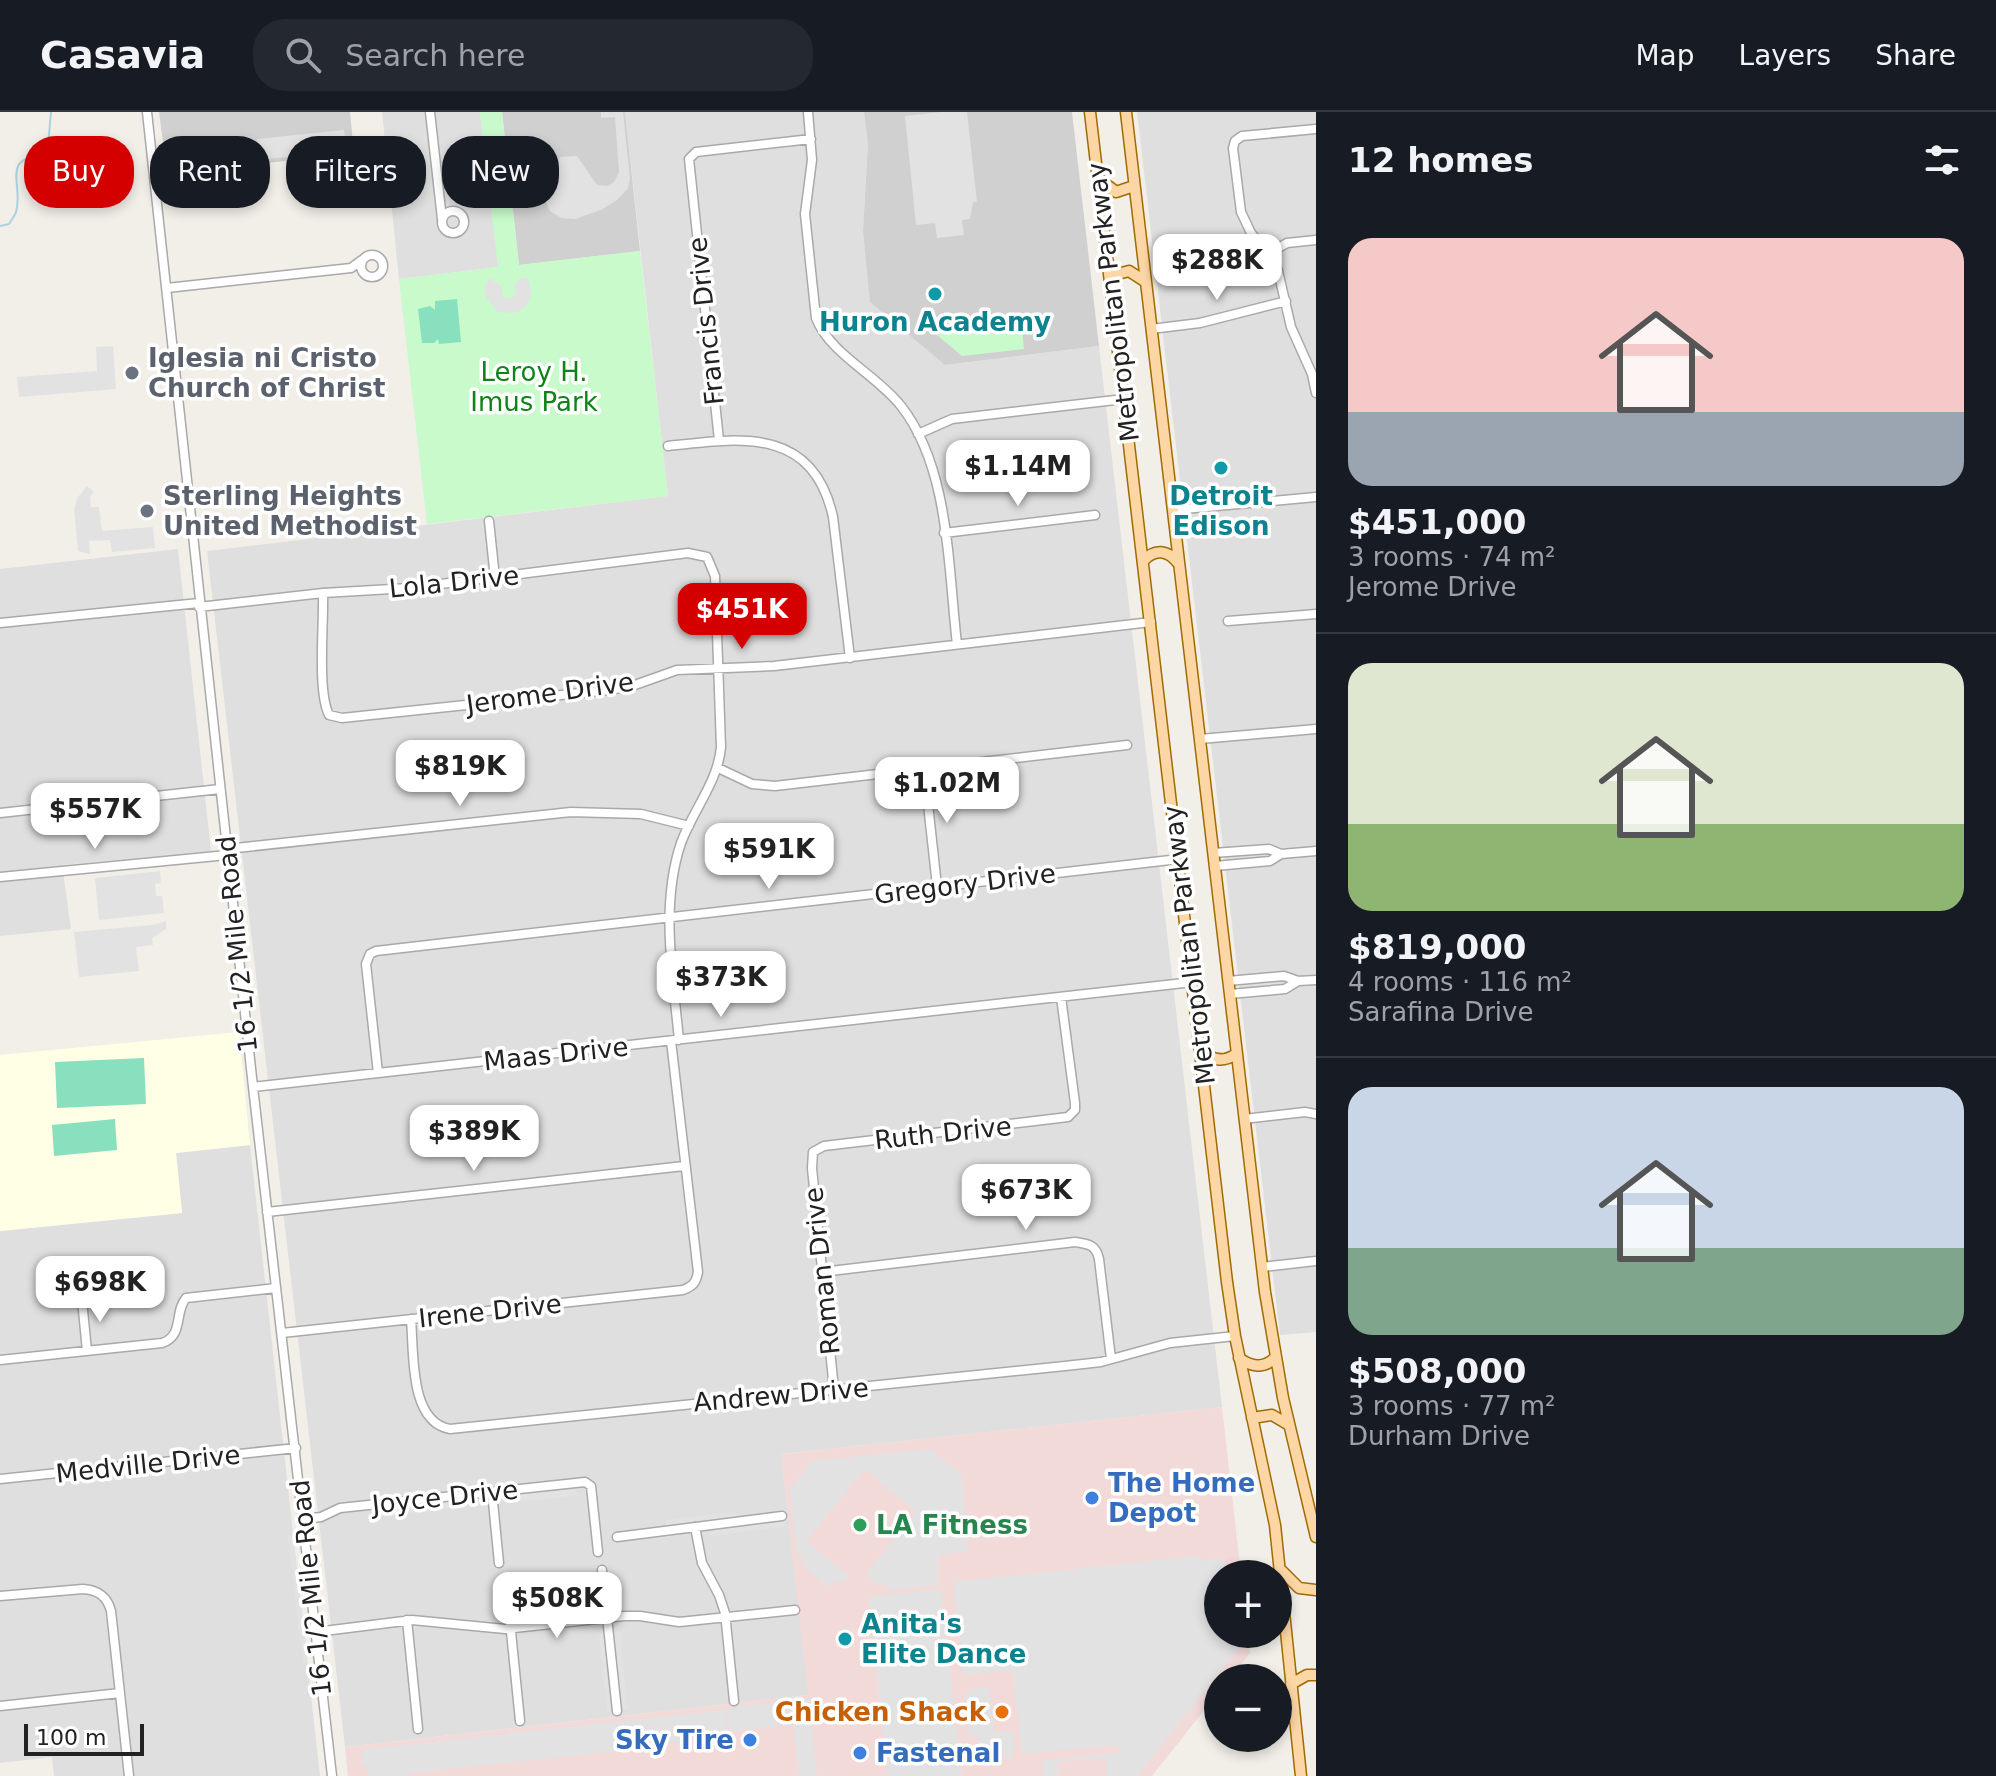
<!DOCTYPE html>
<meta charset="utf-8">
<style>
body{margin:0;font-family:"DejaVu Sans",sans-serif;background:#242831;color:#f1f3f6;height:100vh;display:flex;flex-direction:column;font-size:30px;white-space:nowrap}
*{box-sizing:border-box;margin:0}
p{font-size:26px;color:#9ea1a6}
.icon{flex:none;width:44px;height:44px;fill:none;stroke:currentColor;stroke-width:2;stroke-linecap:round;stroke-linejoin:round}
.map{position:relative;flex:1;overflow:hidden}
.side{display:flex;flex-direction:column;background:#171b24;width:680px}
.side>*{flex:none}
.hud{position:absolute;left:24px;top:24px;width:760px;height:72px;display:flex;gap:16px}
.tools{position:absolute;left:1204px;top:1448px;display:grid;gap:16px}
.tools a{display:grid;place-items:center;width:88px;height:88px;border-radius:50%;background:#171b24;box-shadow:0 4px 12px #0003;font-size:40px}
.scale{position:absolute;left:24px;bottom:20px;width:120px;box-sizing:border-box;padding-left:8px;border:4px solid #222;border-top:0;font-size:22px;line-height:28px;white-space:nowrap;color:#222;-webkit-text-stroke:6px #fff;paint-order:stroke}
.price{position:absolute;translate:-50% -68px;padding:0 18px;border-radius:16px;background:#fff;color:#222;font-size:26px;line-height:52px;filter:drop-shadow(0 2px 4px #0008)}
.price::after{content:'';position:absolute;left:50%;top:48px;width:24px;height:18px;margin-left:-12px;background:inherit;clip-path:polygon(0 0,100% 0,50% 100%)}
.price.current{background:#d40000;color:#fff}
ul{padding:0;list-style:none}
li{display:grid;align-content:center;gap:16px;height:424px;padding:0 32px}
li+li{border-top:2px solid #363941}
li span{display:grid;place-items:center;height:248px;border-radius:24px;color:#555}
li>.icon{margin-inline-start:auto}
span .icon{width:144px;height:144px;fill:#fffc;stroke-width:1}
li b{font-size:34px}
h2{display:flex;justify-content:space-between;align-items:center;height:96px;padding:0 32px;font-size:34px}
.chip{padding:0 28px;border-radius:32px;background:#171b24;box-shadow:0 4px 12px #0003;font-size:28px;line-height:72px}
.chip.current{background:#d40000;color:#fff}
header{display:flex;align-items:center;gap:48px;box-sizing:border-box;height:112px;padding:0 40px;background:#171b24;border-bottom:2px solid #363941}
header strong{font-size:38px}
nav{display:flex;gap:44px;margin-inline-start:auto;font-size:28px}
.search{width:560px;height:72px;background:#242831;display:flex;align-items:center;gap:20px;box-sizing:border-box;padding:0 28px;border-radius:32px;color:#9ea1a6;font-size:30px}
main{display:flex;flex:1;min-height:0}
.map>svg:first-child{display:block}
.residential{fill:#e0dfdf}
.commercial{fill:#f2dad9}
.education{fill:#ffffe5}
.religious{fill:#d0d0d0}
.park{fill:#c8facc}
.pitch{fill:#88e0be}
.parking{fill:#e2e2e2}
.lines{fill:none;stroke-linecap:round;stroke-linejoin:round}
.stream{stroke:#aad3df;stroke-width:2}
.minor-casing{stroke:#a9a9a9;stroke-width:11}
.major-casing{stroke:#a06b00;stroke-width:13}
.minor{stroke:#fff;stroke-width:8}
.major{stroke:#fcd6a4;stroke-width:10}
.culture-dot{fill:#0f9aa8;stroke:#fff;stroke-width:3}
.worship-dot{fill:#6b7280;stroke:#fff;stroke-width:3}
.shop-dot{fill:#3f7fe0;stroke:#fff;stroke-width:3}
.leisure-dot{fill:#2e9e5b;stroke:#fff;stroke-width:3}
.food-dot{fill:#e8710a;stroke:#fff;stroke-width:3}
.labels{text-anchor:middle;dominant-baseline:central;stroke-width:7;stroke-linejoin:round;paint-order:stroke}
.street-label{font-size:26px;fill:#222;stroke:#fff}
.culture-label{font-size:26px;font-weight:bold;fill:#0d838f;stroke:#fff}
.worship-label{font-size:26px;font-weight:bold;fill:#5b616d;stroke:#fff;text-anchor:start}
.park-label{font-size:26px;fill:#0c8416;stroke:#fff}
.shop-label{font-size:26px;font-weight:bold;fill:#366cbe;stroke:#fff;text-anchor:start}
.leisure-label{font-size:26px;font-weight:bold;fill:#27864d;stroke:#fff;text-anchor:start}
.food-label{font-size:26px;font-weight:bold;fill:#c56008;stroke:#fff;text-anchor:end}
</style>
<header>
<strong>Casavia</strong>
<div class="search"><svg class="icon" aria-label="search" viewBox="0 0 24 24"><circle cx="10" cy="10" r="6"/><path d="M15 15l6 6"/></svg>Search here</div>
<nav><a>Map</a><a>Layers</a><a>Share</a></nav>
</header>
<main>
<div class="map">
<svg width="1316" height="1664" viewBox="0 0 1316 1664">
<rect width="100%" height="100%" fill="#f2efe9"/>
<!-- residential -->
<path class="residential" d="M382,0H480L499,155L399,167Z
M625,0H864L868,32L863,118L945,253L1099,234L1222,1295L781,1342L809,1583L345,1635L207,439L668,384Z
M1137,0H1316V1220L1280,1223Z
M178,437L211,739L62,753L71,817L0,824V457Z
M250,1033L320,1664H54L52,1645L0,1651V1119L182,1101L176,1041Z"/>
<!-- commercial -->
<path class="commercial" d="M1222,1295L1241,1462H1218V1522H1248L1250,1541L1230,1566H1218V1581L1152,1664H348L345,1635L808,1583L781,1342Z"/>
<!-- education -->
<path class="education" d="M239,920L250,1033L176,1041L182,1101L0,1119V943Z"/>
<!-- religious -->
<path class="religious" d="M159,0H350L354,42L167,61Z
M502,0H625L640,139L519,153Z
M864,0H1072L1099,234L945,253L870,190L863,118L868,32Z"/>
<!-- park -->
<path class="park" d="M480,0H502L519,153L640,139L668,384L427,412L399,167L498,155Z
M1021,207L1024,237L962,244L937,223L955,215Z"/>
<!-- pitch -->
<path class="pitch" d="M457,187L461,230L439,232L438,227L434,231H422L418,197L430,194L435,198V189Z
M144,946L146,992L57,996L55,950Z
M115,1007L117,1038L54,1044L52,1013Z"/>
<!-- parking -->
<path class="parking" d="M601,0H623L630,67L628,76L617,88L601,98L575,107L561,106L550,99L544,85L560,45L577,44L597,73L608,74L614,70L619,60L615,5L601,6Z
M941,0H967L977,90H973L970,107L962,108L964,123L937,126L935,111L916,113L905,4Z
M344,18L345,24H352L353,38L259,48L257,27Z
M490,166L501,174L503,185L509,187L516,182L514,173L520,167L528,166L531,178L530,188L524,196L515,201L498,200L486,186L484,175Z
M113,234L116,277L19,285L17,265L97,259L96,235Z
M87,374L94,380L90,384L91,395H99L102,419L153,415L155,436L112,440L110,428L89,429L90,442L78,439L74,397L78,385Z
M160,759L161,771L155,772L156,784H162L164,801L99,808L95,766Z
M166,809V817L152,826L153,833L136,835L139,859L79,865L74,820L153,813Z
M930,1337L961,1362L969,1439L938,1443V1473L886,1478L885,1471L877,1473L865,1463L916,1400L865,1357L806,1429L849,1464L844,1469L833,1470L828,1475L801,1452L805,1447L797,1441L790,1377L812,1349Z
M576,1377L577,1384L506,1391V1384Z
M450,1391L451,1397L389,1403L388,1397Z
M736,1400V1406L666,1414V1408Z
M785,1408L786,1414L710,1424L709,1418Z
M293,1423L308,1551L303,1552L288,1424Z
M1199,1444L1200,1448L1223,1446L1224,1454H1232L1233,1462H1218V1522H1239L1240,1535L1137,1664H1107L1105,1646L1057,1650L1058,1664H1044L1042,1649L1119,1641L1118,1633L1022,1642L1013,1558L963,1563L953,1470Z
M941,1477L962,1664H887L869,1485Z
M620,1519L628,1598H621L613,1520Z
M599,1521H605L614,1599L607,1600Z
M989,1575L994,1621L1013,1619L1015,1637L1012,1638L1013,1645L990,1647L978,1631L977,1623L968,1624L964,1581L971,1580V1577Z
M809,1587L817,1664H799L793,1612L729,1620L727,1596Z
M725,1598L727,1619L683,1623V1629L654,1632V1635L409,1661V1664H369L368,1653H362L361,1638Z"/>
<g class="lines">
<!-- stream -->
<path class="stream" d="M0,114L9,112C11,108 15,104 16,100C24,73 0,47 42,43L48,33L51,0"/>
<defs>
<path id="minor" d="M147,0L253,975L332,1664
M430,0L442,107
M808,0L812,48L805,102L816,206C830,242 877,263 901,294C950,356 948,457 957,532
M1316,17L1242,24L1235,29L1233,36L1241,100L1251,121L1272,147L1278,159L1291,215L1312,262L1316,281
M442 110a11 11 0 1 1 22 0a11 11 0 1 1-22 0Z
M1268,142L1287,131L1316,128
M361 154a11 11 0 1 1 22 0a11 11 0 1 1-22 0Z
M167,176L351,156L362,148
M1151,217L1200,211L1286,189
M918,322L952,307L1124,287
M719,328L689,47L696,40L811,27
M668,334C740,326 813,314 833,405L850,546
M1173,398L1316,385
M489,409L495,466
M944,421L1095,403
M323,481C324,512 317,579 329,603L342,606L609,578L632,574L677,558L774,554L1151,510
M199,495L323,481L409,476L688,441L707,445L715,464L721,635C718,670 693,698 681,731C660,793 673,864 679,928
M1228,509L1316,502
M0,511L199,491
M1200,627L1316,617
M718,656L752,672L775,674L1127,633
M924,656L937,774
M0,701L220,677
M227,737L571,700L641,702L689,714
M1213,741L1269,737L1281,742L1316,739
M1215,754L1270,749L1281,742
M0,765L227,743
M1228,869L1284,864L1298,869L1316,868
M1230,882L1285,877L1298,869
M378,961L366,852L370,842L376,839L1179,747
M253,975L1193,870
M1244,1007L1305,1000L1316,1002
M267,1100L684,1054
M1262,1155L1316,1149
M822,1160L1075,1130C1089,1132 1096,1133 1099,1147L1111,1247
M71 1170a9 9 0 1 1 18 0a9 9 0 1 1-18 0Z
M87,1177L82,1188L87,1239
M411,1207C414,1241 409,1310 450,1317L1065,1254L1101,1250L1170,1231L1235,1224
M282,1221L683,1178C693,1174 696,1171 698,1160L671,929
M0,1248L162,1231C184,1224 174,1200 186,1186L276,1176
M834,1278L812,1056L813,1040L824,1034L1068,1005L1075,998V991L1061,885
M0,1367L296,1336
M492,1380L499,1451
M303,1407L321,1405L340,1396L585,1370L591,1374L598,1440
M695,1415L702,1451L719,1483L725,1501L734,1589
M617,1425L782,1404
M602,1458L617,1599
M506,1470L520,1609
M0,1484L83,1477C98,1478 107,1484 111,1499L129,1664
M407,1508L418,1617
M316,1520L412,1508L505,1517L624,1504H640L679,1510L795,1498
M0,1594L120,1581"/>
<path id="major" d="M1090,0L1227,1170L1235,1224L1275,1413L1301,1664
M1126,0L1265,1180L1283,1286L1316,1425
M1099,67L1116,80L1134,74
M1110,164L1129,159L1146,170
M1143,449C1155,436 1168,438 1178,451
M1201,936C1211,949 1223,951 1236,942
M1239,1246C1252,1255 1263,1257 1275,1246
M1252,1306L1272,1303L1289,1313
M1282,1459L1299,1476L1316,1478
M1291,1572L1307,1563H1316"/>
</defs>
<!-- minor casing -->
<use href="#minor" class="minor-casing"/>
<!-- major casing -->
<use href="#major" class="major-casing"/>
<!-- minor -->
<use href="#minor" class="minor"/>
<!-- major -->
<use href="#major" class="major"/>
</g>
<!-- markers -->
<g class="culture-dot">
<circle cx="935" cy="182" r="8"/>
<circle cx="1221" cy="356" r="8"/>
<circle cx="845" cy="1527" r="8"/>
</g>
<g class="worship-dot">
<circle cx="132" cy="261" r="8"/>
<circle cx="147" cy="399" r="8"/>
</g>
<g class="shop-dot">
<circle cx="1092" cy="1386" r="8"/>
<circle cx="750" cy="1628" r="8"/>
<circle cx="860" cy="1641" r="8"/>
</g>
<circle class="leisure-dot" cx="860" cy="1413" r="8"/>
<circle class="food-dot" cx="1002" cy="1600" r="8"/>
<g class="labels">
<!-- street labels -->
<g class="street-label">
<text transform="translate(1113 190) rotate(-97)">Metropolitan Parkway</text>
<text transform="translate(706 209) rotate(-96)">Francis Drive</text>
<text transform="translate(454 470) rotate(-6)">Lola Drive</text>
<text transform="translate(550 581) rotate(-8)">Jerome Drive</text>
<text transform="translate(965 772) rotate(-7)">Gregory Drive</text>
<text transform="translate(237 832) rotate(-96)">16 1/2 Mile Road</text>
<text transform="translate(1189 833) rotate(-97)">Metropolitan Parkway</text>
<text transform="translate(556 942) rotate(-6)">Maas Drive</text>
<text transform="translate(943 1021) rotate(-6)">Ruth Drive</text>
<text transform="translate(822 1159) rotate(-96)">Roman Drive</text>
<text transform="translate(490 1199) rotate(-6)">Irene Drive</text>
<text transform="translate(781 1283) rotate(-5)">Andrew Drive</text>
<text transform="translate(148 1352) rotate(-6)">Medville Drive</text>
<text transform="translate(445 1385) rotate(-6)">Joyce Drive</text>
<text transform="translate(311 1476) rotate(-96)">16 1/2 Mile Road</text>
</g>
<!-- culture labels -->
<g class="culture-label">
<text x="935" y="210">Huron Academy</text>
<text x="1221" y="384">Detroit<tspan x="1221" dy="30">Edison</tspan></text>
<text x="861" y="1512" text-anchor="start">Anita's<tspan x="861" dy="30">Elite Dance</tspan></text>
</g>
<!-- worship labels -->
<g class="worship-label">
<text x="148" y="246">Iglesia ni Cristo<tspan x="148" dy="30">Church of Christ</tspan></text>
<text x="163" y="384">Sterling Heights<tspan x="163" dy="30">United Methodist</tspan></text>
</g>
<!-- park labels -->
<g class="park-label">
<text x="534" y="260">Leroy H.<tspan x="534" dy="30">Imus Park</tspan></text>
</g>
<!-- shop labels -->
<g class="shop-label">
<text x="1108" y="1371">The Home<tspan x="1108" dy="30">Depot</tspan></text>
<text x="734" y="1628" text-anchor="end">Sky Tire</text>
<text x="876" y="1641">Fastenal</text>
</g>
<!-- leisure labels -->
<g class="leisure-label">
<text x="876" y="1413">LA Fitness</text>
</g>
<!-- food labels -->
<g class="food-label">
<text x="986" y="1600">Chicken Shack</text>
</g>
</g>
</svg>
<div class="tools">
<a>+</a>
<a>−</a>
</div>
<div class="scale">100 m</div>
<b class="price" style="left:1217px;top:190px">$288K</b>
<b class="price" style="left:1018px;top:396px">$1.14M</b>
<b class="price current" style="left:742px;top:539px">$451K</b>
<b class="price" style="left:460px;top:696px">$819K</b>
<b class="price" style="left:947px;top:713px">$1.02M</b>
<b class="price" style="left:95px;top:739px">$557K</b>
<b class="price" style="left:769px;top:779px">$591K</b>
<b class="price" style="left:721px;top:907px">$373K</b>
<b class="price" style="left:474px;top:1061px">$389K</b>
<b class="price" style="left:1026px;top:1120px">$673K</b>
<b class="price" style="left:100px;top:1212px">$698K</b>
<b class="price" style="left:557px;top:1528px">$508K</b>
<div class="hud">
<a class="chip current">Buy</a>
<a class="chip">Rent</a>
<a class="chip">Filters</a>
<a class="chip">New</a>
</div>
</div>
<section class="side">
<h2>12 homes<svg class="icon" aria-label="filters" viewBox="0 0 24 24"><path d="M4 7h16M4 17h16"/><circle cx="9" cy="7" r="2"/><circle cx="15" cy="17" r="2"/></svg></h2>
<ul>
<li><span style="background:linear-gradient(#f6c9c9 70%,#9aa5b1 0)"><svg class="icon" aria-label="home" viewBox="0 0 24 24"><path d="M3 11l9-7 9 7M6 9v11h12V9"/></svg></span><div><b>$451,000</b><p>3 rooms · 74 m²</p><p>Jerome Drive</p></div></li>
<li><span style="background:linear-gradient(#dfe7d0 65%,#8fb573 0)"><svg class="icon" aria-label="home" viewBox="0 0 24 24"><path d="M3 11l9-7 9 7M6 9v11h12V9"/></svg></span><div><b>$819,000</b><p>4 rooms · 116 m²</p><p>Sarafina Drive</p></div></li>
<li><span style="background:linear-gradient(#c9d6e8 65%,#7fa58c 0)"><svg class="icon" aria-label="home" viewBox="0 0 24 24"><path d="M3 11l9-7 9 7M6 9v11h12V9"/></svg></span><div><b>$508,000</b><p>3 rooms · 77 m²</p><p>Durham Drive</p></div></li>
</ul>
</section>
</main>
